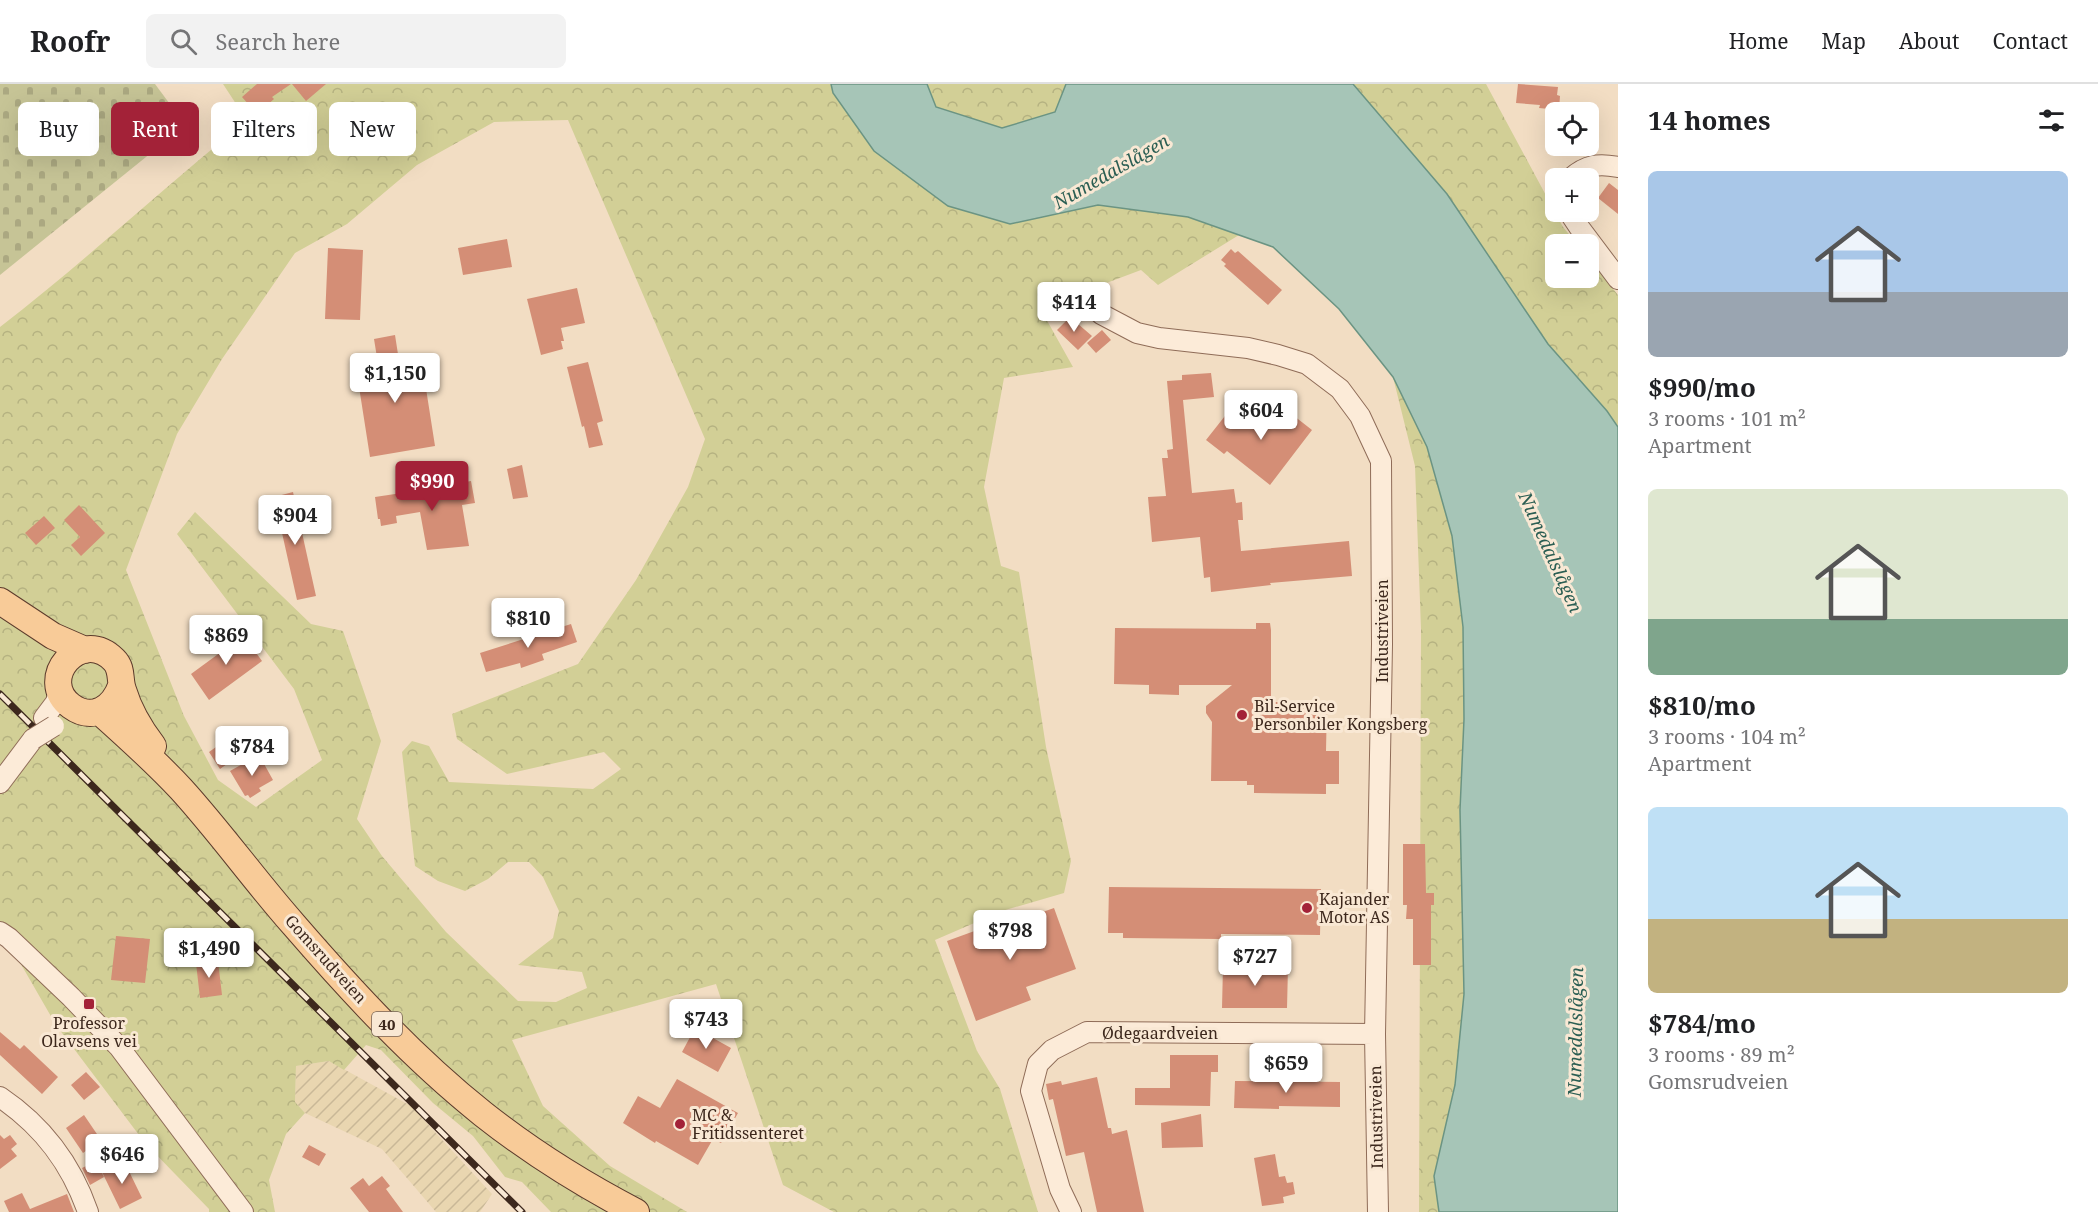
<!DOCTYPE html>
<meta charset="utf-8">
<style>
body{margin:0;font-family:"Noto Serif",serif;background:#f2f2f2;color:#202124;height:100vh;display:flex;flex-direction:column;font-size:22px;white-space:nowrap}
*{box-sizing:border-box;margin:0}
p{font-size:20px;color:#757577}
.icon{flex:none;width:33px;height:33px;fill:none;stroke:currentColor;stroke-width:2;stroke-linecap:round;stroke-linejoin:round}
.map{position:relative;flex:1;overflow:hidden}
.side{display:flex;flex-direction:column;background:#fff;width:480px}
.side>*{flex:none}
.banner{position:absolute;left:18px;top:18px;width:570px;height:54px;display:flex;gap:12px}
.controls{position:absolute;left:1545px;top:18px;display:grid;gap:12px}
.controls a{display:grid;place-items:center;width:54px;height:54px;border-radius:9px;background:#fff;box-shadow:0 6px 24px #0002;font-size:30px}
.price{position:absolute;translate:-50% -51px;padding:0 14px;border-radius:6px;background:#fff;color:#222;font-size:20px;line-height:39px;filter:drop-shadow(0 2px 3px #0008)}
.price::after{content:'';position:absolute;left:50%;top:36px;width:18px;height:14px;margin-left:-9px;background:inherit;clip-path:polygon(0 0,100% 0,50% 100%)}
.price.current{background:#a32238;color:#fff}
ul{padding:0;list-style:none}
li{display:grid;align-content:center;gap:12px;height:318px;padding:0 30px}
li span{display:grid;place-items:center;height:186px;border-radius:9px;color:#555}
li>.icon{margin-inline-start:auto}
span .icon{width:108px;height:108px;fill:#fffc;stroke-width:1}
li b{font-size:26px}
h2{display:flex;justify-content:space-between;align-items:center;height:72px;padding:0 30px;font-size:26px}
.tag{padding:0 21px;border-radius:9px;background:#fff;box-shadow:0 6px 24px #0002;font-size:21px;line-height:54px}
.tag.current{background:#a32238;color:#fff}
header{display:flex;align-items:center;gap:36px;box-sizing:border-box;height:84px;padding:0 30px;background:#fff;border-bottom:2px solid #e0e0e0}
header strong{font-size:28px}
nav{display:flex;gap:33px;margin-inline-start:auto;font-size:21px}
.search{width:420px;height:54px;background:#f2f2f2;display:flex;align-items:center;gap:15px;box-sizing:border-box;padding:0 21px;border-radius:9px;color:#757577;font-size:22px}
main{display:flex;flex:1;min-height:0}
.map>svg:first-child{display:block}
.farmland{fill:url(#farmland-furrows)}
.forest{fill:url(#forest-crowns);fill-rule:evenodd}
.cemetery{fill:url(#cemetery-stones)}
.water{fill:#a6c5b7;stroke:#6b9483;stroke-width:1.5}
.building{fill:#d48e76}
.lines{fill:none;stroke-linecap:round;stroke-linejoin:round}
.minor-casing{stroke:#8f6c58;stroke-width:22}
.major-casing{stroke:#5c3b2c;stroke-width:28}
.minor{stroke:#fcebd8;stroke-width:20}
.major{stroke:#f8cb98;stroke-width:26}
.rail-casing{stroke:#3d281d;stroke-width:7}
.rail{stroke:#f9e8d4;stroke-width:4.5;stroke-dasharray:14;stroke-linecap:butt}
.minor-bridge-casing{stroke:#8f6c58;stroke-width:22;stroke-linecap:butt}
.minor-bridge{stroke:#fcebd8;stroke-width:20}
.poi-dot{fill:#a32238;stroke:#f9e8d4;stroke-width:2}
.labels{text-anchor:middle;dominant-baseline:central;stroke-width:6;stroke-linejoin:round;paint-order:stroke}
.shield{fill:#f9e8d4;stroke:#756254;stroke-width:1.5}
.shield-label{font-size:15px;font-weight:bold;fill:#3d281d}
.street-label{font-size:16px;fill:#3d281d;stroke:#f9e8d4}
.poi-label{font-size:16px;fill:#3d281d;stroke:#f9e8d4;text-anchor:start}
.water-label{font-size:18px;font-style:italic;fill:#2b5e53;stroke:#f9e8d4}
</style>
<header>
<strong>Roofr</strong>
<div class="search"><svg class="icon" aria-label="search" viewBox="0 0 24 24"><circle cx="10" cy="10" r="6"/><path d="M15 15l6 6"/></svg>Search here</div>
<nav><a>Home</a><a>Map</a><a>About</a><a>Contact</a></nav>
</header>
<main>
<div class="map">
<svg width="1618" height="1128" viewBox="0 0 1618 1128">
<defs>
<pattern id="farmland-furrows" width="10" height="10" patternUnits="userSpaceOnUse" patternTransform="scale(1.5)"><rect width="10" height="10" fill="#e9d6b0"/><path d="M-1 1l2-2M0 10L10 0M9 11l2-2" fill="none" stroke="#c9b897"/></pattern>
<pattern id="forest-crowns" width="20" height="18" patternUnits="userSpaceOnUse" patternTransform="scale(1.5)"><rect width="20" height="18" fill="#d2cf96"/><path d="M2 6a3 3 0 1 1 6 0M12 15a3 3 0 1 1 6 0" fill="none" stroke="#b5b281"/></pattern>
<pattern id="cemetery-stones" width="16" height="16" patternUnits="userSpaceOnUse" patternTransform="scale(1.5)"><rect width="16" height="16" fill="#c6c496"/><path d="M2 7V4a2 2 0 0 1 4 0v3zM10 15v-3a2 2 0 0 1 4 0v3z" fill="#aba881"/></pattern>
</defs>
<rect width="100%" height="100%" fill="#f2ddc3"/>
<!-- farmland -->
<path class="farmland" d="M329,977L411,1022L492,1110L480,1128H436L382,1065L305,1029L295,1018L296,982Z"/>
<!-- forest -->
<path class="forest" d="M223,0H831L833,9L874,67L948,122L1010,140L1098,121L1188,133L1239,151L1158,201L1141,186L1040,224L1073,283L1004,294L984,403L1001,482L1019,488L1046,663L1071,777L1064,809L1002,827L935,856L977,967L1000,1005L1038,1128H834L783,1101L716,900L512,956L543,1022L610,1082L687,1128H551L522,1098L505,1093L473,1052L433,1019L381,966L366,961L344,986L329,977L296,982L295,1018L305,1029L286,1050L269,1096L275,1128H209V1125L145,1059L56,941L7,856L0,849V243C83,179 160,107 241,41L244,37V32ZM568,36L705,355L688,403L636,496L578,580L452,630L457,655L507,690L604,668L621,685L593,705L449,698L429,662L412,657L402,668L415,782L438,797L465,807L488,795L508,778H529L543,793L559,827L553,854L518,881L582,888L587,904L556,918L518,917L446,848L382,772L357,735L381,657L343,547L311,540L195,428L177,450L294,605L322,676L256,723L218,696L184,632L126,486L177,350L222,275L295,169L347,140L417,81L494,38Z
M927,0H1066L1056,28L1002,44L936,23Z
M1353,0H1486L1563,143L1577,160H1556V194H1588L1589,174L1618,211V343L1607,327L1548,260L1447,110Z
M1393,293L1427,363L1452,452L1463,543L1464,635L1460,726L1464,910L1455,1001L1435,1092L1439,1128H1419L1421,545L1415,382Z"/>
<!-- cemetery -->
<path class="cemetery" d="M0,0H155L178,31L172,52L0,191Z"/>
<!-- water -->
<path class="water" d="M831,0H927L936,23L1002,44L1055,28L1066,0H1353L1447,110L1548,260L1607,327L1618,343V1128H1439L1434,1092L1455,1001L1464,910L1460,726L1464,635L1463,543L1452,452L1427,363L1393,293L1339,225L1273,163L1188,133L1098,121L1010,140L948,122L874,67L833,9Z"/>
<!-- building -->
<path class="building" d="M257,0H291L272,13L274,15L257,30L242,13Z
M292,0H326L306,17Z
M1518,0L1558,3L1557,11L1560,12L1559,26L1539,24L1540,21L1516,19Z
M1609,99L1618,106V130L1598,114Z
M507,155L512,183L463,191L458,164Z
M328,164L363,166L360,236L325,235Z
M1231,165L1235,169L1238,167L1282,206L1268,221L1224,182L1226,180L1221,176Z
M577,204L585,239L561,244L564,257H561L563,265L541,271L527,215Z
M1070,233L1092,252L1078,266L1057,246Z
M1102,246L1111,256L1096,269L1087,259Z
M395,251L400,283L422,279L435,362L370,373L357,290L379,286L374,255Z
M588,278L603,337L597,339L603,361L589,364L584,342L582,343L567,283Z
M1211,289L1214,313L1183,316L1192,409L1234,405L1236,419L1242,418L1243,436H1238L1241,467L1349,457L1352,492L1270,499L1271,501L1211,508L1210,493L1204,494L1200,453L1152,458L1148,413L1166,412L1162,374H1168L1167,366L1173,365L1167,297L1182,296V291Z
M1280,321L1312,346L1270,401L1227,367L1224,370L1206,356L1232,323L1248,336L1252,330L1266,340Z
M522,381L528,413L513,415L507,385Z
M430,397L431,404L471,397L475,419L462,421L469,462L427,466L420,428L396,432L397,439L381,442L380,435H378L375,413L415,407L414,400Z
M293,408L316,512L297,516L274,413Z
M79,421L105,449L81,472L71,461L80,453L64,436Z
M44,432L55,444L36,461L25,449Z
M1256,539H1270L1271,546V618H1327L1326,667H1339V700H1326V710L1254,709V701H1247V697H1211L1212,638L1206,629V622L1232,601H1179V611L1149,610V601L1114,600L1115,544L1256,545Z
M571,540L577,558L542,570L544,576L521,584L520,579L486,588L480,569Z
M227,550L233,559L243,551L262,577L209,616L191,590L221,568L215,559Z
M223,658L234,675L220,685L209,668Z
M255,673L260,680L263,678L273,696L259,704L261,707L250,714L248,711L245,712L230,687Z
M1403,760H1425L1426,809H1434V821H1431V881H1413V835H1406L1407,821H1403Z
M1109,803L1321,805L1320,851L1221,850V855L1123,854V849H1108Z
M1054,824L1076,885L1026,903L1031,916L976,937L947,857L1002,837L1003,842Z
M116,852L150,855L145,899L111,896Z
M218,877L222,911L200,914L196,879Z
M1223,882L1288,883L1287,924H1222Z
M695,944L731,964L718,988L682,968Z
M0,948L20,965L24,961L58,993L42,1010L0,971Z
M1170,971H1218V988H1211L1210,1022L1135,1021V1004H1170Z
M86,988L100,1003L84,1016L71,1001Z
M1097,993L1108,1044H1111L1112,1050L1127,1046L1144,1128H1097L1084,1068L1066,1072L1053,1015L1049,1016L1046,1000L1061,997L1062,1001Z
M677,995L738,1029L721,1059L713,1055L698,1081L656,1057L655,1059L623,1039L638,1012L660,1024Z
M1235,997L1340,998V1023L1279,1022V1025L1234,1024Z
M1201,1030L1203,1063L1162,1064L1161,1039Z
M84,1031L101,1056L83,1069L66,1044Z
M0,1051L4,1055L10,1051L17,1060L11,1065L17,1072L0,1085Z
M309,1061L326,1070L319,1082L302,1073Z
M1275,1070L1279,1093L1285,1092L1287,1099L1293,1098L1295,1110L1283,1113L1284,1119L1262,1122L1254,1074Z
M96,1077L104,1093L90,1101L82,1084Z
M124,1077L142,1114L120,1125L102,1088Z
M382,1092L390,1102L386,1105L403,1128H369L350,1104L363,1094L369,1102Z
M22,1109L30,1125L67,1110L74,1128H9L4,1117Z"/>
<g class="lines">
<defs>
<path id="minor" d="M1571,94C1586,81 1598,79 1618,83
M1569,128L1579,143L1618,195
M1101,230L1137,249L1159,254L1248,264L1278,271L1307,280L1340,305L1360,332L1381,377L1382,560L1375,950L1378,1128
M44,634L56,618L60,604
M0,699L33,655
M0,848L9,854L71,913L119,963L243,1128
M0,1013C43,1042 71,1079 88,1128
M1071,1128L1060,1105L1031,1007L1038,980L1052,966L1087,948L1375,950"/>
<path id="major" d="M0,517L53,552L85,566
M121,602C113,624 93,638 71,622C36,596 80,542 114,576C123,585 119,595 123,606C129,626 140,645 153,662
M99,627C127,652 155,677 181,705C221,749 255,797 294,841C352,908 414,975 483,1030C531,1068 582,1100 636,1128"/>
</defs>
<!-- minor casing -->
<use href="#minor" class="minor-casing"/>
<!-- major casing -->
<use href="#major" class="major-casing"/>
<!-- minor -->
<use href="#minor" class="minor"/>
<!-- major -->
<use href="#major" class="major"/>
<defs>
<path id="rail" d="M0,610L522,1128"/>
</defs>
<!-- rail casing -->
<use href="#rail" class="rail-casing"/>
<!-- rail -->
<use href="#rail" class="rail"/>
<defs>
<path id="minor-bridge" d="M33,655L54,642"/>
</defs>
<!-- minor-bridge casing -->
<use href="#minor-bridge" class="minor-bridge-casing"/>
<!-- minor-bridge -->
<use href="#minor-bridge" class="minor-bridge"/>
</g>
<!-- markers -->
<g class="poi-dot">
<circle cx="1242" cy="631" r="6"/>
<circle cx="1307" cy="824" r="6"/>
<rect x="83" y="914" width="12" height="12" rx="3"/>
<circle cx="680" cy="1040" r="6"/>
</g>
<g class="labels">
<!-- shield labels -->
<rect class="shield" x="372" y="928" width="30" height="24" rx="4.5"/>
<g class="shield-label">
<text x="387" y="940">40</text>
</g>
<!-- street labels -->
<g class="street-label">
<text transform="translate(1382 547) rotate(-90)">Industriveien</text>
<text transform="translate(326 875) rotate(48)">Gomsrudveien</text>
<text x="1160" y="949">Ødegaardveien</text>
<text transform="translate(1376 1033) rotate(-91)">Industriveien</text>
</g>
<!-- poi labels -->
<g class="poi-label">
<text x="1254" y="622">Bil-Service<tspan x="1254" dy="18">Personbiler Kongsberg</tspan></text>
<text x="1319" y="815">Kajander<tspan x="1319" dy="18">Motor AS</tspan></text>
<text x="89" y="939" text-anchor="middle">Professor<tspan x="89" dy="18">Olavsens vei</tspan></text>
<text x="692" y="1031">MC &amp;<tspan x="692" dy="18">Fritidssenteret</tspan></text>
</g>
<!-- water labels -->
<g class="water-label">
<text transform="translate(1111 87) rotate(-30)">Numedalslågen</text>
<text transform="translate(1551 468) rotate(66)">Numedalslågen</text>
<text transform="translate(1575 948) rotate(-89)">Numedalslågen</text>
</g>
</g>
</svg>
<div class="controls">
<a><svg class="icon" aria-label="locate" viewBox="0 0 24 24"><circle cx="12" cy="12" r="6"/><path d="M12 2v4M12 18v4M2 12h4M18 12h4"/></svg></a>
<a>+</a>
<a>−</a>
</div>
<b class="price" style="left:1074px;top:249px">$414</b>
<b class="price" style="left:395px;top:320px">$1,150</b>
<b class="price" style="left:1261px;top:357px">$604</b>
<b class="price current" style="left:432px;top:428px">$990</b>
<b class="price" style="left:295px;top:462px">$904</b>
<b class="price" style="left:528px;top:565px">$810</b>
<b class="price" style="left:226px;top:582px">$869</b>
<b class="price" style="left:252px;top:693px">$784</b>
<b class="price" style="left:1010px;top:877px">$798</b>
<b class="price" style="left:209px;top:895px">$1,490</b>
<b class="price" style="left:1255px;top:903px">$727</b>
<b class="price" style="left:706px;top:966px">$743</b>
<b class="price" style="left:1286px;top:1010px">$659</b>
<b class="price" style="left:122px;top:1101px">$646</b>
<div class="banner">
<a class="tag">Buy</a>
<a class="tag current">Rent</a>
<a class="tag">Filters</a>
<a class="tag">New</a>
</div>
</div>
<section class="side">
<h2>14 homes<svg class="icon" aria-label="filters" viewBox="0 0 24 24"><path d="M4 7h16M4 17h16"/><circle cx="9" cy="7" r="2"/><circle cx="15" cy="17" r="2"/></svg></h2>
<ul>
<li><span style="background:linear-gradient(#a9c7e8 65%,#9aa5b1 0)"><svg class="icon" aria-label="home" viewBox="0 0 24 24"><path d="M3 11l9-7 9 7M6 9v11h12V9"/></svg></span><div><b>$990/mo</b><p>3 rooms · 101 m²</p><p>Apartment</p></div></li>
<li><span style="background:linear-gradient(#dfe7d0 70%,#7fa58c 0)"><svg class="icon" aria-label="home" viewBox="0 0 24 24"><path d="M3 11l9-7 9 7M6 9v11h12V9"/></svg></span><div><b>$810/mo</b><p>3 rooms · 104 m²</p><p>Apartment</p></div></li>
<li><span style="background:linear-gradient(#bfe0f5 60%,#c2b280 0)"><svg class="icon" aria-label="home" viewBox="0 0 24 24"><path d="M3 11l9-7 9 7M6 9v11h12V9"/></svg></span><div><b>$784/mo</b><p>3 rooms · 89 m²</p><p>Gomsrudveien</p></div></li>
</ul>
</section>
</main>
